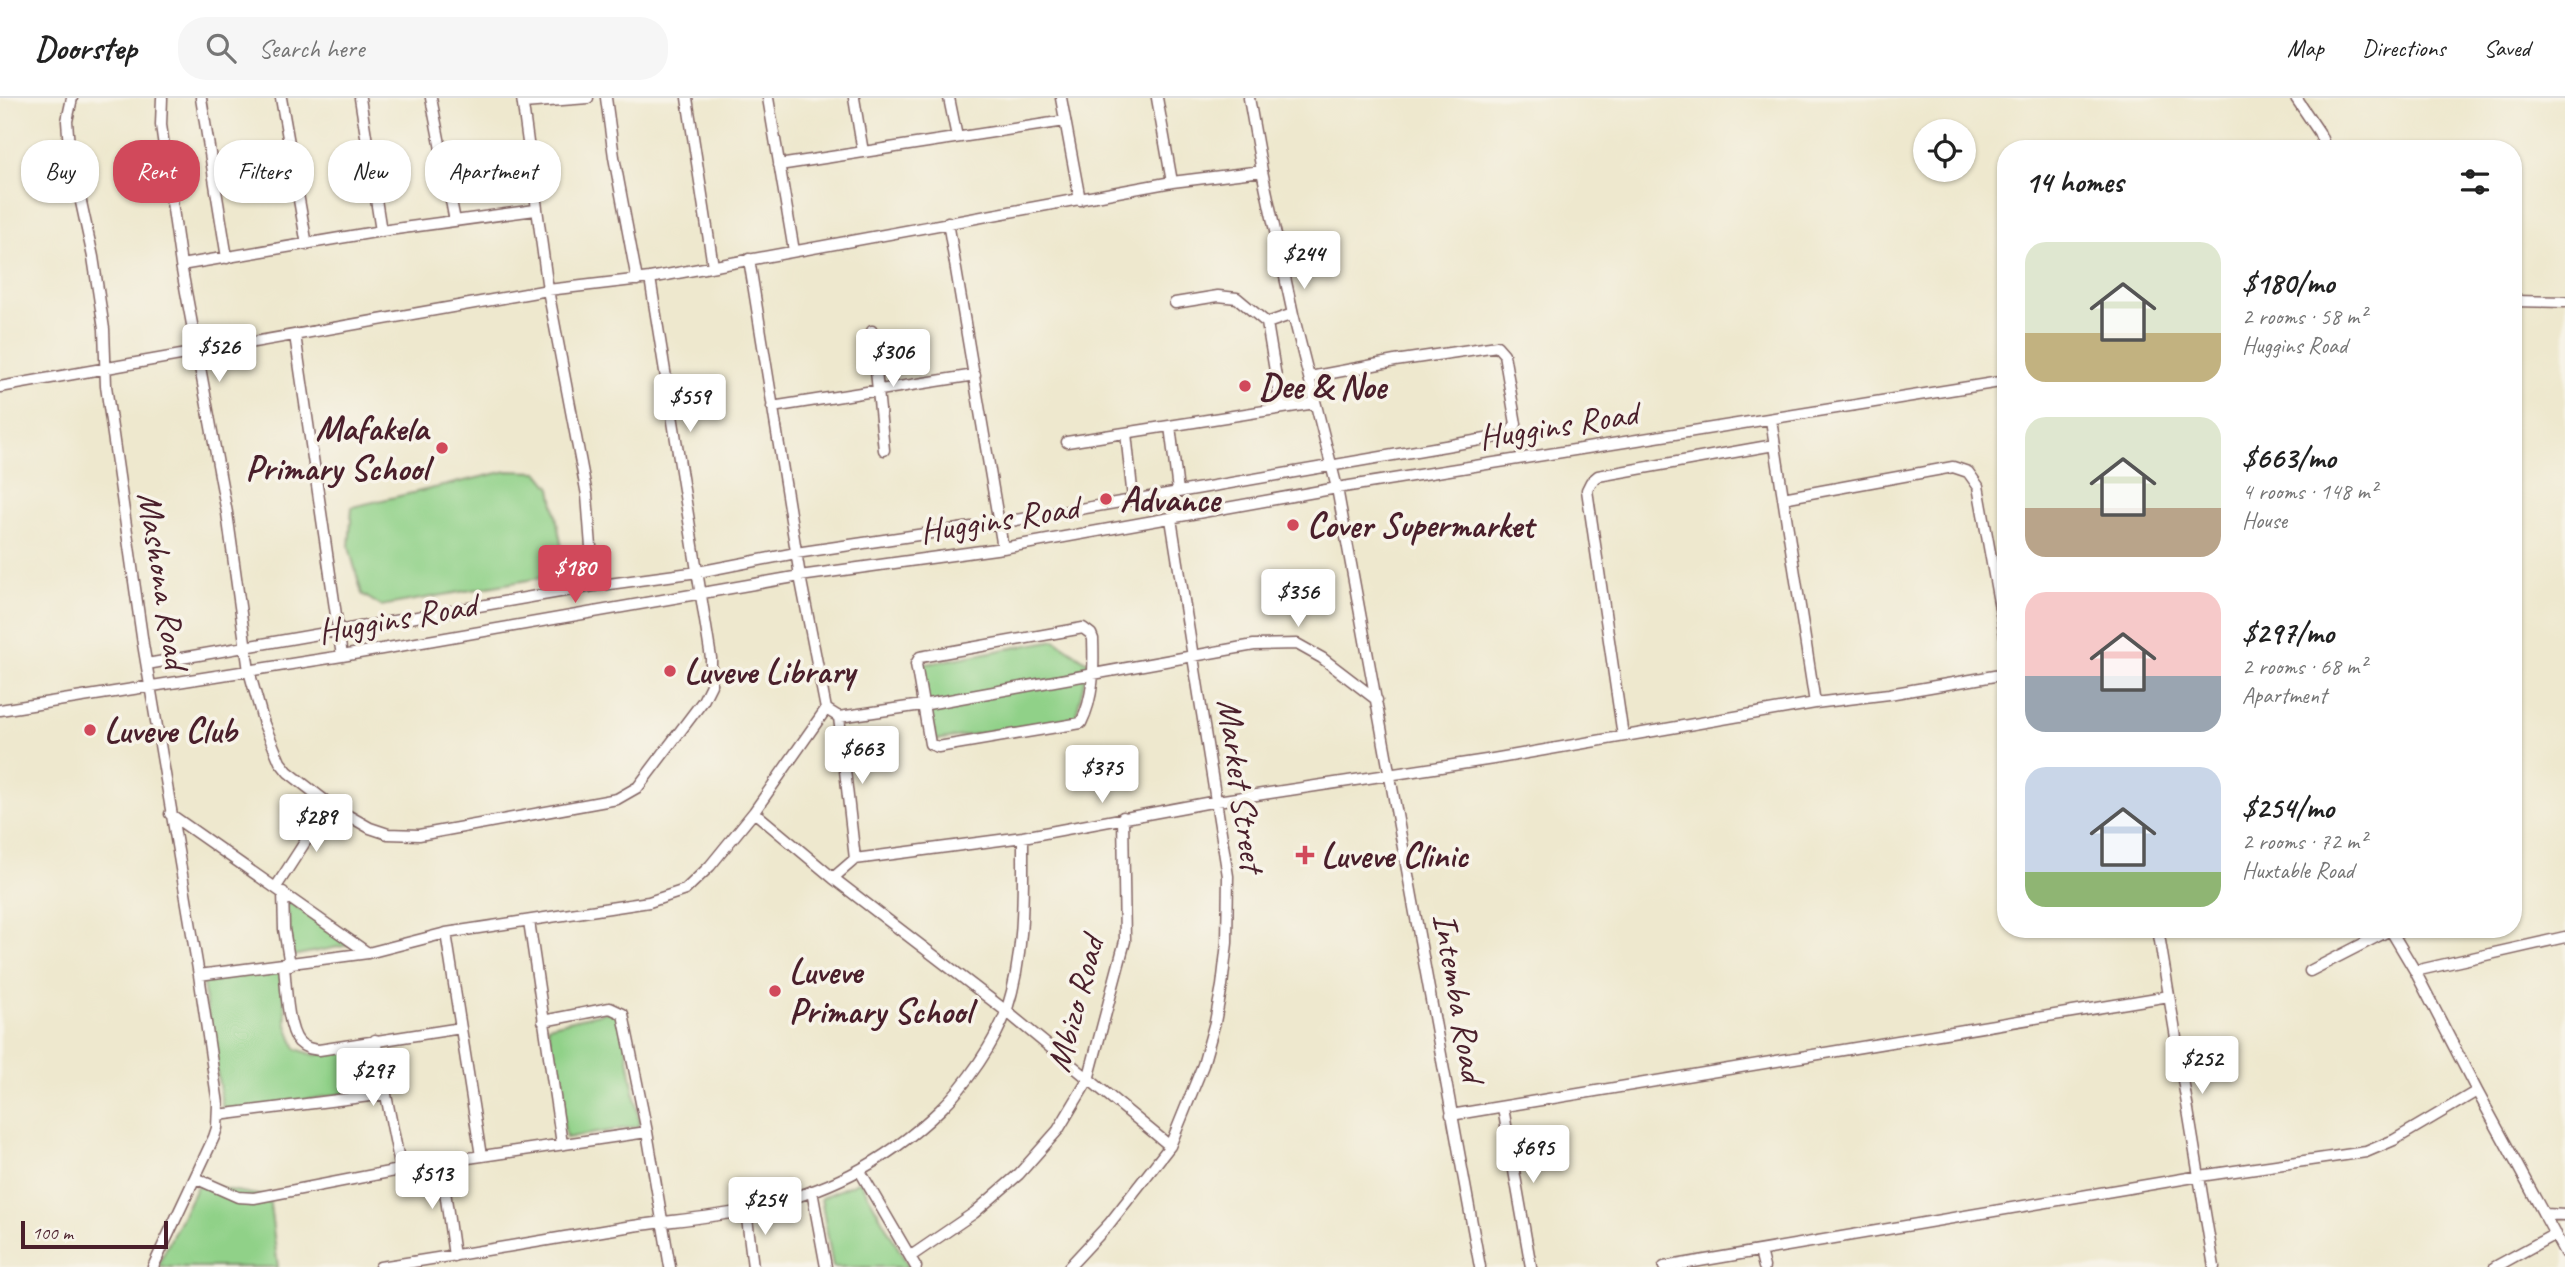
<!DOCTYPE html>
<meta charset="utf-8">
<style>
body{margin:0;font-family:Caveat,sans-serif;background:#f6f6f6;color:#222;height:100vh;display:flex;flex-direction:column;font-size:26px;white-space:nowrap}
*{box-sizing:border-box;margin:0}
p{font-size:23px;color:#767676}
.icon{flex:none;width:38px;height:38px;fill:none;stroke:currentColor;stroke-width:2;stroke-linecap:round;stroke-linejoin:round}
.map{position:relative;flex:1;overflow:hidden}
.sheet{position:absolute;left:1997px;top:42px;width:525px;height:798px;display:flex;flex-direction:column;background:#fff;border-radius:28px;box-shadow:0 2px 5px #0004}
.sheet>*{flex:none}
.hud{position:absolute;left:21px;top:42px;width:665px;height:63px;display:flex;gap:14px}
.controls{position:absolute;left:1913px;top:21px;display:grid;gap:14px}
.controls a{display:grid;place-items:center;width:63px;height:63px;border-radius:50%;background:#fff;box-shadow:0 2px 5px #0004;font-size:35px}
.scale{position:absolute;left:21px;bottom:18px;width:147px;box-sizing:border-box;padding-left:7px;border:4px solid #4a1f2b;border-top:0;font-size:19px;line-height:24px;white-space:nowrap;color:#4a1f2b;-webkit-text-stroke:5px #f7f3e8;paint-order:stroke}
.price{position:absolute;translate:-50% -60px;padding:0 16px;border-radius:7px;background:#fff;color:#222;font-size:23px;line-height:46px;filter:drop-shadow(0 2px 4px #0008)}
.price::after{content:'';position:absolute;left:50%;top:42px;width:21px;height:16px;margin-left:-10px;background:inherit;clip-path:polygon(0 0,100% 0,50% 100%)}
.price.active{background:#d1495b;color:#fff}
ul{padding:0;list-style:none}
li{display:flex;align-items:center;gap:21px;height:175px;padding:0 28px}
li span{display:grid;place-items:center;flex:none;width:196px;height:140px;border-radius:21px;color:#555}
li>.icon{margin-inline-start:auto}
span .icon{width:84px;height:84px;fill:#fffc;stroke-width:1}
li b{font-size:30px}
h2{display:flex;justify-content:space-between;align-items:center;height:84px;padding:0 28px;font-size:30px}
.chip{padding:0 24px;border-radius:28px;background:#fff;box-shadow:0 2px 5px #0004;font-size:24px;line-height:63px}
.chip.active{background:#d1495b;color:#fff}
header{display:flex;align-items:center;gap:42px;box-sizing:border-box;height:98px;padding:0 35px;background:#fff;border-bottom:2px solid #e0e0e0}
header strong{font-size:33px}
nav{display:flex;gap:38px;margin-inline-start:auto;font-size:24px}
.search{width:490px;height:63px;background:#f6f6f6;display:flex;align-items:center;gap:18px;box-sizing:border-box;padding:0 24px;border-radius:28px;color:#767676;font-size:26px}
.map>svg:first-child{display:block}
.grass{fill:#90d188;stroke:#6d785a;stroke-width:2}
.lines{fill:none;stroke-linecap:round;stroke-linejoin:round}
.minor-casing{stroke:#836564;stroke-width:13}
.minor{stroke:#fff;stroke-width:10}
.poi-dot{fill:#d1495b;stroke:#f7f3e8;stroke-width:2.5}
.labels{text-anchor:middle;dominant-baseline:central;stroke-width:7;stroke-linejoin:round;paint-order:stroke}
.poi-label{font-size:35px;font-weight:bold;fill:#4a1f2b;stroke:#f7f3e8;text-anchor:start}
.street-label{font-size:35px;fill:#4a1f2b;stroke:#f7f3e8}
</style>
<header>
<strong>Doorstep</strong>
<div class="search"><svg class="icon" aria-label="search" viewBox="0 0 24 24"><circle cx="10" cy="10" r="6"/><path d="M15 15l6 6"/></svg>Search here</div>
<nav><a>Map</a><a>Directions</a><a>Saved</a></nav>
</header>
<div class="map">
<svg width="2565" height="1169" viewBox="0 0 2565 1169">
<rect width="100%" height="100%" fill="#f7f3e8"/>
<filter id="ink" filterUnits="userSpaceOnUse"><feTurbulence type="fractalNoise" baseFrequency=".0143" numOctaves="2"/><feDisplacementMap in="SourceGraphic" scale="14" xChannelSelector="R" yChannelSelector="G"/><feConvolveMatrix kernelMatrix="1 2 1 2 8 2 1 2 1" color-interpolation-filters="sRGB"/></filter>
<filter id="wash" filterUnits="userSpaceOnUse"><feTurbulence type="fractalNoise" baseFrequency=".00686" numOctaves="4" result="noise"/><feDisplacementMap in="SourceGraphic" scale="28" xChannelSelector="R" yChannelSelector="G"/><feGaussianBlur stdDeviation="1.57" result="paint"/><feColorMatrix in="noise" values="0 0 0 0 0 0 0 0 0 0 0 0 0 0 0 0 0 1.4 0 .05"/><feComposite in="paint" operator="in"/></filter>
<g filter="url(#wash)">
<rect width="100%" height="100%" fill="#eee8ce"/>
<!-- grass -->
<path class="grass" d="M507,373L538,374L551,390L563,456L551,478L381,508L362,496L349,449L352,409Z
M1055,542L1089,565L1075,621L936,642L921,567Z
M286,801L349,847L292,858Z
M280,871L287,927L296,951L315,957L373,946L381,990L235,1013L223,1012L202,880Z
M610,913L621,920L640,1028L566,1040L548,928Z
M860,1083L909,1169H833L821,1100Z
M198,1086L269,1099L278,1169H166L158,1167Z"/>
</g>
<g filter="url(#ink)">
<g class="lines">
<defs>
<path id="minor" d="M72,0L67,23L69,49L93,159L104,231L106,288L143,546L199,877L218,1006L217,1030L214,1039L153,1169
M162,0L161,27L181,167L227,415L249,573L264,626L280,664L288,674L333,709L370,730L388,736L419,737L617,701L638,689L703,603L711,587V560L650,180
M201,0L227,160
M281,0L307,147
M360,0L381,133
M431,0L455,123
M522,0L548,192L587,397L594,488
M606,0L614,59L637,182
M687,0L713,168
M768,0L794,153
M854,0L863,54
M949,0L957,39
M1061,0L1080,102
M1157,0L1172,84
M1249,0L1262,73L1293,216L1337,390L1480,1169
M2296,0L2319,34L2326,51
M523,5L588,0
M779,67L1065,23
M948,124L1003,450
M181,167L381,133L535,112
M2513,203L2565,204
M1175,205L1218,198L1237,200L1267,225L1293,216
M1267,225L1281,309
M872,233L884,352
M295,237L342,558
M0,289L548,192L650,180L1172,84L1262,73
M772,309L975,277
M1771,322L1815,605
M1170,328L1178,393
M1126,335L1133,401
M1067,344L1315,305
M1783,400L1953,369L1968,374L1978,388L2006,543
M1083,530L1091,536L1093,541C1094,570 1094,599 1081,625L938,649L930,646L916,566L920,559Z
M147,566L594,488L698,474L796,455L999,425L1509,337L1516,326L1504,256L1497,248L1395,263L1310,279
M826,611L839,619L922,607L1254,547L1297,546L1322,560L1377,602
M0,612L342,558L800,478L1003,450L1337,390L2006,283
M839,619L855,761
M1623,638L1587,392L1591,384L1598,378L1774,347
M754,714L833,780L1006,913L1170,1048
M170,716L368,855
M833,780L855,761L1023,739L1217,703L1493,661L1815,605L1889,596L2006,576
M276,789L316,727L333,709
M283,794L284,831L290,867
M529,823L562,1046
M2158,831L2214,1169
M2390,831L2415,873L2477,993L2565,1155
M446,835L481,1058
M284,868C286,886 287,930 299,944C305,950 311,951 319,952L461,930
M2310,873L2390,832
M2415,873L2565,839
M199,877L368,855L446,835L649,804L685,792L710,768L754,714L826,611L800,478L749,161
M543,923L610,910L623,916L647,1034L670,1169
M375,942L401,1072
M1503,1010L1531,1169
M218,1017L386,996
M1451,1017L2169,898
M441,1064L454,1158
M860,1073L916,1169
M195,1080L238,1099L254,1100L441,1064L647,1034
M812,1093L826,1169
M746,1112L753,1169
M2545,1116L2565,1117
M1760,1153L1764,1169
M911,1158L974,1115L1019,1076L1058,1032L1088,982L1125,843L1123,719
M380,1169C460,1157 540,1143 620,1130C662,1123 705,1121 746,1112C823,1096 883,1067 940,1012C965,988 996,944 1007,911C1025,855 1023,797 1023,739
M1069,1169L1109,1126L1170,1048L1203,967L1215,924L1222,888L1227,845L1228,778L1171,421
M1664,1169L2200,1078L2366,1054L2394,1042L2477,993
M2495,1169L2555,1136"/>
</defs>
<!-- minor casing -->
<use href="#minor" class="minor-casing"/>
<!-- minor -->
<use href="#minor" class="minor"/>
</g>
</g>
<!-- markers -->
<g class="poi-dot">
<circle cx="1245" cy="288" r="7"/>
<circle cx="442" cy="350" r="7"/>
<circle cx="1106" cy="401" r="7"/>
<circle cx="1293" cy="427" r="7"/>
<circle cx="670" cy="573" r="7"/>
<circle cx="90" cy="632" r="7"/>
<path d="M1301.5 746.5h7v7h7v7h-7v7h-7v-7h-7v-7h7z"/>
<circle cx="775" cy="893" r="7"/>
</g>
<g class="labels">
<!-- poi labels -->
<g class="poi-label">
<text x="1259" y="288">Dee &amp; Noe</text>
<text x="428" y="330" text-anchor="end">Mafakela<tspan x="428" dy="40">Primary School</tspan></text>
<text x="1120" y="401">Advance</text>
<text x="1307" y="427">Cover Supermarket</text>
<text x="684" y="573">Luveve Library</text>
<text x="104" y="632">Luveve Club</text>
<text x="1321" y="757">Luveve Clinic</text>
<text x="789" y="873">Luveve<tspan x="789" dy="40">Primary School</tspan></text>
</g>
<!-- street labels -->
<g class="street-label">
<text transform="translate(1558 327) rotate(-9)">Huggins Road</text>
<text transform="translate(999 421) rotate(-9)">Huggins Road</text>
<text transform="translate(163 482) rotate(81)">Mashona Road</text>
<text transform="translate(397 520) rotate(-10)">Huggins Road</text>
<text transform="translate(1241 687) rotate(82)">Market Street</text>
<text transform="translate(1459 899) rotate(80)">Intemba Road</text>
<text transform="translate(1075 906) rotate(-75)">Mbizo Road</text>
</g>
</g>
</svg>
<div class="controls">
<a><svg class="icon" aria-label="locate" viewBox="0 0 24 24"><circle cx="12" cy="12" r="6"/><path d="M12 2v4M12 18v4M2 12h4M18 12h4"/></svg></a>
</div>
<div class="scale">100 m</div>
<b class="price" style="left:1304px;top:193px">$244</b>
<b class="price" style="left:219px;top:286px">$526</b>
<b class="price" style="left:893px;top:291px">$306</b>
<b class="price" style="left:690px;top:336px">$559</b>
<b class="price active" style="left:575px;top:507px">$180</b>
<b class="price" style="left:1298px;top:531px">$356</b>
<b class="price" style="left:862px;top:688px">$663</b>
<b class="price" style="left:1102px;top:707px">$375</b>
<b class="price" style="left:316px;top:756px">$289</b>
<b class="price" style="left:2202px;top:998px">$252</b>
<b class="price" style="left:373px;top:1010px">$297</b>
<b class="price" style="left:1533px;top:1087px">$695</b>
<b class="price" style="left:432px;top:1113px">$513</b>
<b class="price" style="left:765px;top:1139px">$254</b>
<div class="hud">
<a class="chip">Buy</a>
<a class="chip active">Rent</a>
<a class="chip">Filters</a>
<a class="chip">New</a>
<a class="chip">Apartment</a>
</div>
<section class="sheet">
<h2>14 homes<svg class="icon" aria-label="filters" viewBox="0 0 24 24"><path d="M4 7h16M4 17h16"/><circle cx="9" cy="7" r="2"/><circle cx="15" cy="17" r="2"/></svg></h2>
<ul>
<li><span style="background:linear-gradient(#dfe7d0 65%,#c2b280 0)"><svg class="icon" aria-label="home" viewBox="0 0 24 24"><path d="M3 11l9-7 9 7M6 9v11h12V9"/></svg></span><div><b>$180/mo</b><p>2 rooms · 58 m²</p><p>Huggins Road</p></div></li>
<li><span style="background:linear-gradient(#dfe7d0 65%,#b9a48a 0)"><svg class="icon" aria-label="home" viewBox="0 0 24 24"><path d="M3 11l9-7 9 7M6 9v11h12V9"/></svg></span><div><b>$663/mo</b><p>4 rooms · 148 m²</p><p>House</p></div></li>
<li><span style="background:linear-gradient(#f6c9c9 60%,#9aa5b1 0)"><svg class="icon" aria-label="home" viewBox="0 0 24 24"><path d="M3 11l9-7 9 7M6 9v11h12V9"/></svg></span><div><b>$297/mo</b><p>2 rooms · 68 m²</p><p>Apartment</p></div></li>
<li><span style="background:linear-gradient(#c9d6e8 75%,#8fb573 0)"><svg class="icon" aria-label="home" viewBox="0 0 24 24"><path d="M3 11l9-7 9 7M6 9v11h12V9"/></svg></span><div><b>$254/mo</b><p>2 rooms · 72 m²</p><p>Huxtable Road</p></div></li>
</ul>
</section>
</div>
